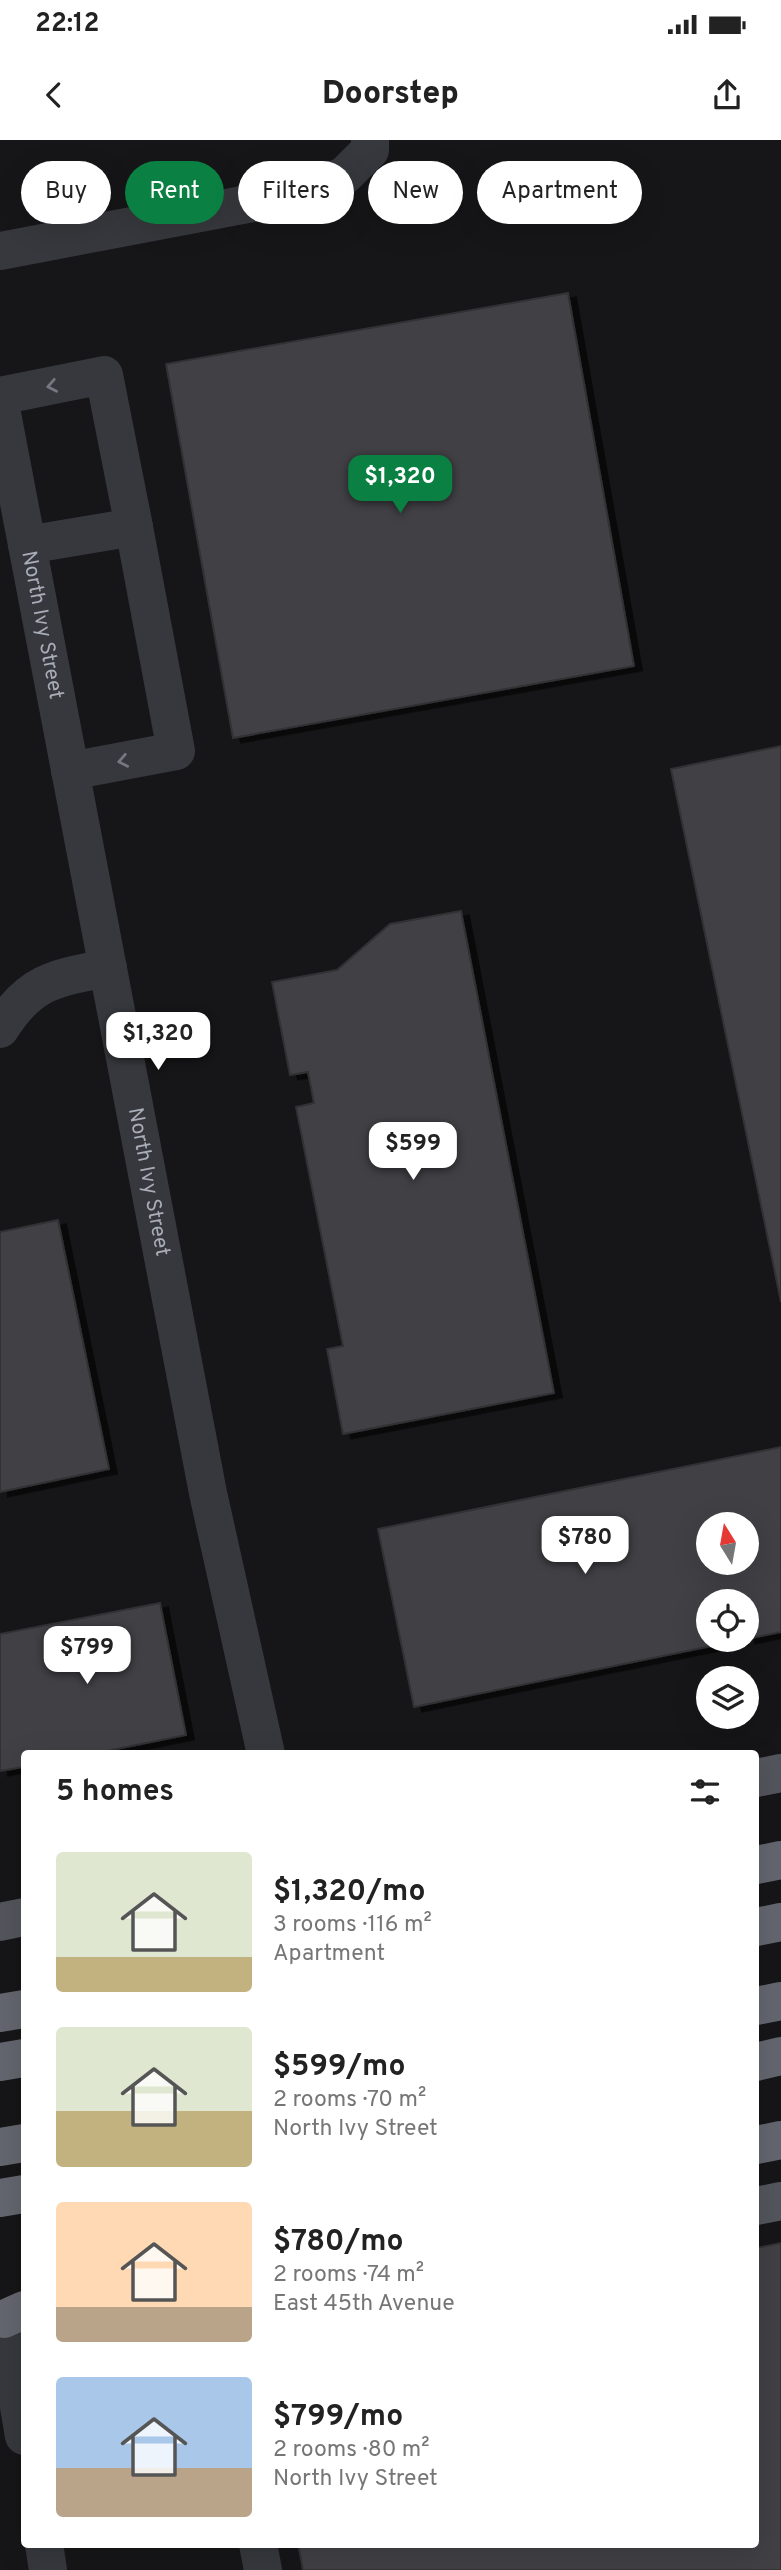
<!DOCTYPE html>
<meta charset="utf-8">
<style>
body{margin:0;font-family:Overpass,sans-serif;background:#f6f6f6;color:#222;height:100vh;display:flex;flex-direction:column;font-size:26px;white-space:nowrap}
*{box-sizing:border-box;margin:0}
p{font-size:23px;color:#767676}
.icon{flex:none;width:38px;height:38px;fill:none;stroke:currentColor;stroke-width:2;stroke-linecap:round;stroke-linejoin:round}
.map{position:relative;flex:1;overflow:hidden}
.details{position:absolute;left:21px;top:1610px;width:738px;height:798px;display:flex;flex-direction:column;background:#fff;border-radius:7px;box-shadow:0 7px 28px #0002}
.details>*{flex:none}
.guide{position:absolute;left:21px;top:21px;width:740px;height:63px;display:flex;gap:14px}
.needle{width:46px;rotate:349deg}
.buttons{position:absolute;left:696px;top:1372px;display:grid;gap:14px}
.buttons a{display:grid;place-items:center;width:63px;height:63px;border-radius:50%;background:#fff;box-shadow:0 7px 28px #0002;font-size:35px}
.price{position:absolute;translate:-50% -60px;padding:0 16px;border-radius:14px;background:#fff;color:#222;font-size:23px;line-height:46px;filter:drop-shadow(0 2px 4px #0008)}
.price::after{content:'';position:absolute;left:50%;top:42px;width:21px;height:16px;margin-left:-10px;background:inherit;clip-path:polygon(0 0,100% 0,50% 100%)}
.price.current{background:#0b8043;color:#fff}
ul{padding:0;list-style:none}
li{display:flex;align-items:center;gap:21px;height:175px;padding:0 35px}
li span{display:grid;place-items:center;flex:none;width:196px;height:140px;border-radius:7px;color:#555}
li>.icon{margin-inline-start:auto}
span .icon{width:84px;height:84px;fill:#fffc;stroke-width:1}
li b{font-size:30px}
h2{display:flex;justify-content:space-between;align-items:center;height:84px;padding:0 35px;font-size:30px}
.pill{padding:0 24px;border-radius:32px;background:#fff;box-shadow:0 7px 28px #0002;font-size:24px;line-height:63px}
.pill.current{background:#0b8043;color:#fff}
.status{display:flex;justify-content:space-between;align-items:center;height:49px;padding:0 35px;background:#fff;direction:ltr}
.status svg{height:19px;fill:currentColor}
header{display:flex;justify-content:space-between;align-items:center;height:91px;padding:0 35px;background:#fff;font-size:32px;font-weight:800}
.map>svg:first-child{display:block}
.building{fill:#404145;stroke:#303034;stroke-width:2;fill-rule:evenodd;filter:url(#shadow)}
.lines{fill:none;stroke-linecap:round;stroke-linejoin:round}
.minor{stroke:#37383d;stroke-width:38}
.major{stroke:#53555c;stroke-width:38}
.highway{stroke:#63666e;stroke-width:38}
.oneway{stroke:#757881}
.labels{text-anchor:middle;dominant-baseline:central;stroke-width:7;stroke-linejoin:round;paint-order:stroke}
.street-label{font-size:21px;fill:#a8adb8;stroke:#111113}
</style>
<div class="status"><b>22:12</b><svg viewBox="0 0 49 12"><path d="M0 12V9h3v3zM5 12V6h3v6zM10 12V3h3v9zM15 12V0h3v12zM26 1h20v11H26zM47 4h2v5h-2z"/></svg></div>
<header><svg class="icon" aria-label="back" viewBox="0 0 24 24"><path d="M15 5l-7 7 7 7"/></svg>Doorstep<svg class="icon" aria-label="share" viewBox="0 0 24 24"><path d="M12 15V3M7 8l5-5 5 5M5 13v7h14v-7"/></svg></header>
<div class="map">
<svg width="781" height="2430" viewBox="0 0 781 2430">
<defs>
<filter id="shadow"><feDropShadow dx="8" dy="4.5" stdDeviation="0" flood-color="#0009"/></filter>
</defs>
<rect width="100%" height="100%" fill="#161618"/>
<!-- building -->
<path class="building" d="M568,153L634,526L233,598L166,224Z
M781,606V1162L671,629Z
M461,771L554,1253L343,1294L327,1209L343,1206L296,967L314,963L308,932L290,935L272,842L337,830L390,784Z
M58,1080L109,1329L0,1352V1092Z
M781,1307V1492L747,1499V1461H709V1500H741L414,1567L378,1389ZM709,1384H747V1423H709Z
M160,1463L186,1595L92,1614H24V1627L0,1631V1494Z
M781,2103V2430H303L298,2404H756V2108Z"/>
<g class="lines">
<!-- minor -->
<g class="minor">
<path d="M0,111L305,53L345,35L370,10V0"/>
<path d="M0,256L104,235L134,387L27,405"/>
<path id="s1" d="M0,263L208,1353L266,1614"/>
<path d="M70,631L176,611L134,387"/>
<path d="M0,889C30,841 55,838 108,828"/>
<path d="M4,2179L24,2296"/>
<path d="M44,2404L48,2430"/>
<path d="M258,2404L263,2430"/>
</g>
<!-- major -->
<path class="major" d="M756,1638L781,1633
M0,1782L24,1777
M756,2066L781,2061"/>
<!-- highway -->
<path class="highway" d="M756,1725L781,1720
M756,1787L781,1782
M756,1866L781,1861
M0,1873L24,1869
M0,1922L24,1918
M756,1922L781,1916
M756,2005L781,2000
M0,2007L24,2003
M0,2058L24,2054
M4,2179L24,2170"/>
</g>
<!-- one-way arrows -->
<defs><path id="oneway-chevron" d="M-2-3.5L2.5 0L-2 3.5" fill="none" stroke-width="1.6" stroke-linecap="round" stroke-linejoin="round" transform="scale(1.75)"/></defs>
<g class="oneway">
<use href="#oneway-chevron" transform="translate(52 246) rotate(169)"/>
<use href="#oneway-chevron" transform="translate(123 621) rotate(169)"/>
</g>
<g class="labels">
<!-- street labels -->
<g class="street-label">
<text stroke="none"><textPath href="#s1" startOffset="226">North Ivy Street</textPath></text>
<text stroke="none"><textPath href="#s1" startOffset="793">North Ivy Street</textPath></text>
</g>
</g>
</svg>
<div class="buttons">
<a><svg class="needle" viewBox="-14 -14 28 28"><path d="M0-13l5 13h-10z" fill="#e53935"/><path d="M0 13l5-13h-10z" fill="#767676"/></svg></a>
<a><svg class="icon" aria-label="locate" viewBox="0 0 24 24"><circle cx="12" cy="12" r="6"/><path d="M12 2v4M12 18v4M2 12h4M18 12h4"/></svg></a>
<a><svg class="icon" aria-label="layers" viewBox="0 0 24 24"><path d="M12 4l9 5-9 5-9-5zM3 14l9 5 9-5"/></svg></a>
</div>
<b class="price current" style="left:400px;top:375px">$1,320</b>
<b class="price" style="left:158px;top:932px">$1,320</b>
<b class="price" style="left:413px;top:1042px">$599</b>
<b class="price" style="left:585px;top:1436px">$780</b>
<b class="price" style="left:87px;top:1546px">$799</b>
<div class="guide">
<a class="pill">Buy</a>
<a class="pill current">Rent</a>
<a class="pill">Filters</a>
<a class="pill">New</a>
<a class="pill">Apartment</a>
</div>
<section class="details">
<h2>5 homes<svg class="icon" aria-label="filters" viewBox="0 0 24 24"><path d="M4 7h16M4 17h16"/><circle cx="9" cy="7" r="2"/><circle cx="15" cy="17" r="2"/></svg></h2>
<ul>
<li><span style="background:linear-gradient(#dfe7d0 75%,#c2b280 0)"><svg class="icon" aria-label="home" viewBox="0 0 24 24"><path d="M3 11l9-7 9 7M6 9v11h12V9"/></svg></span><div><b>$1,320/mo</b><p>3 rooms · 116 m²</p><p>Apartment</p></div></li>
<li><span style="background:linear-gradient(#dfe7d0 60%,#c2b280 0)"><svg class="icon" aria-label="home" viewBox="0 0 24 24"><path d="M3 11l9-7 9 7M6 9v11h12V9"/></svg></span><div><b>$599/mo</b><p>2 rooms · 70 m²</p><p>North Ivy Street</p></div></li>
<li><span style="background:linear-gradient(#ffd9b3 75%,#b9a48a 0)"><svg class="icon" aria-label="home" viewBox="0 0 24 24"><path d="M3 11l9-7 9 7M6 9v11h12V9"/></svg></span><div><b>$780/mo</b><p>2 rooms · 74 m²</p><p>East 45th Avenue</p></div></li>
<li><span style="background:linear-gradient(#a9c7e8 65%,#b9a48a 0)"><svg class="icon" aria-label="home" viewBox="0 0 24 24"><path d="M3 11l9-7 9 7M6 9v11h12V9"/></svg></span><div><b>$799/mo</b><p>2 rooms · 80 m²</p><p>North Ivy Street</p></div></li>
</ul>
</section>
</div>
